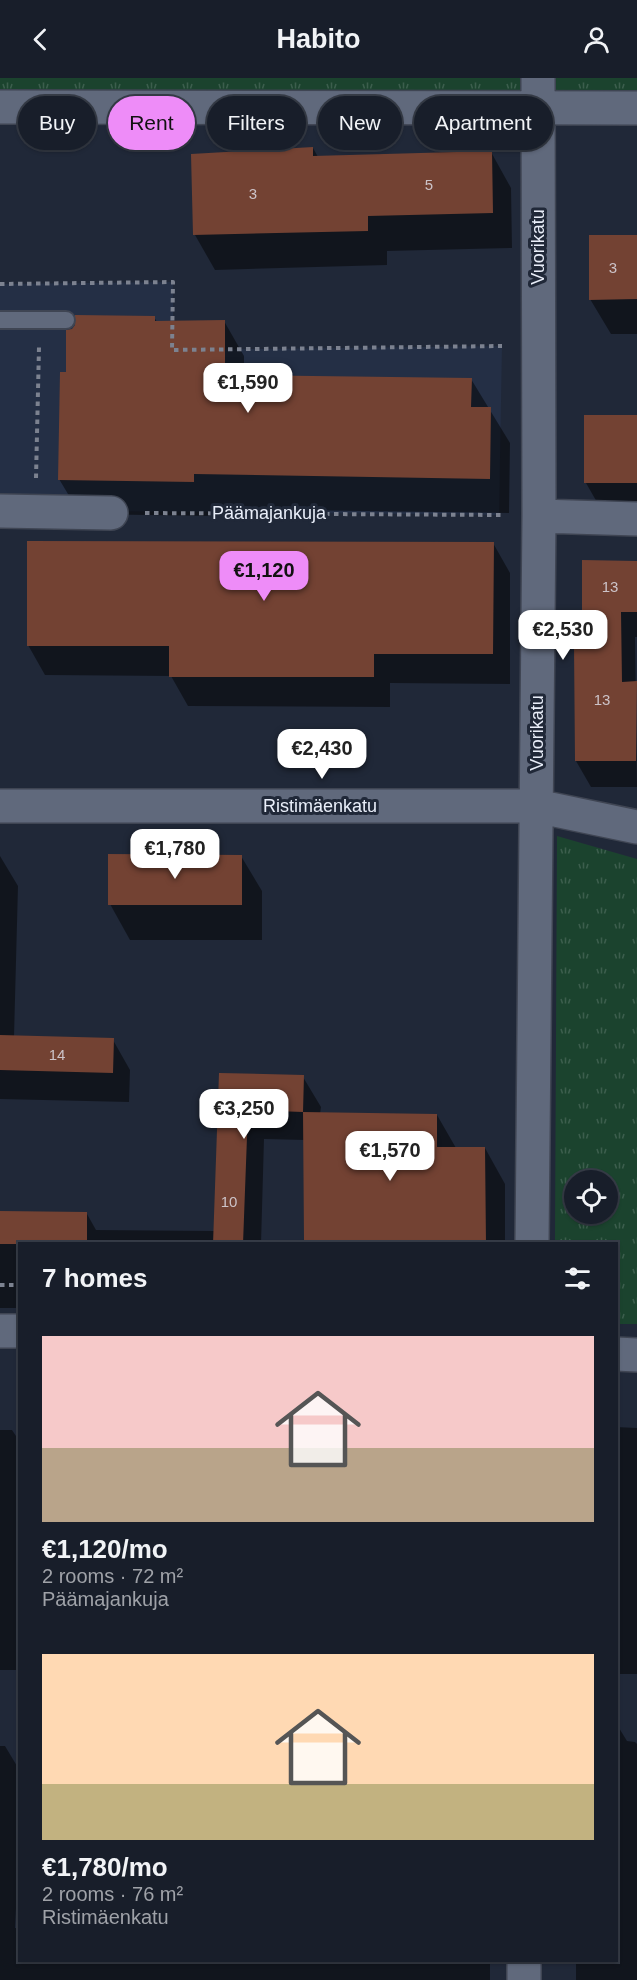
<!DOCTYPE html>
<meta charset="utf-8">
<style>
body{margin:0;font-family:Arial,sans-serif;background:#252b36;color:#f1f3f6;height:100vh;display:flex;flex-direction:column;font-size:22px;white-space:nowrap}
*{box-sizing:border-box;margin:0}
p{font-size:20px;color:#9fa2a8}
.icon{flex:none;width:33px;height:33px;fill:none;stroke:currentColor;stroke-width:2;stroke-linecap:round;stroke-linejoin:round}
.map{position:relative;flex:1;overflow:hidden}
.details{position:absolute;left:18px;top:1164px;width:600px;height:720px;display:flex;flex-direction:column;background:#181e2a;border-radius:0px;box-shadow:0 2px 4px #0004,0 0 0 2px #363c47}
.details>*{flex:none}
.banner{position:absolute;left:18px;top:18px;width:602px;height:54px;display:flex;gap:12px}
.tools{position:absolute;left:564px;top:1092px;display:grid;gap:12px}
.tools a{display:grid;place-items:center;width:54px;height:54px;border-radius:50%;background:#181e2a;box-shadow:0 2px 4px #0004,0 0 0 2px #363c47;font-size:30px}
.price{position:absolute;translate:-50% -51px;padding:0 14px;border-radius:12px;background:#fff;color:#222;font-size:20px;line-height:39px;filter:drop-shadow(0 2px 3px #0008)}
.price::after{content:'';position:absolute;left:50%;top:36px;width:18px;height:14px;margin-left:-9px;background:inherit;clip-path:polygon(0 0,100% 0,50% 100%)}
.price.on{background:#ee8cf8;color:#111}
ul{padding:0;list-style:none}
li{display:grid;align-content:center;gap:12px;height:318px;padding:0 24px}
li span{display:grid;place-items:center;height:186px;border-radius:0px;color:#555}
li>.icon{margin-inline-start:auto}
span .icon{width:108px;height:108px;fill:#fffc;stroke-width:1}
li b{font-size:26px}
h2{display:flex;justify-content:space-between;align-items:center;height:72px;padding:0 24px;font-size:26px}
.chip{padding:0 21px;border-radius:27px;background:#181e2a;box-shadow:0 2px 4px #0004,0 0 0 2px #363c47;font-size:21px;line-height:54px}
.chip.on{background:#ee8cf8;color:#111}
header{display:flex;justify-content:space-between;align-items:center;height:78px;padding:0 24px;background:#181e2a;font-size:27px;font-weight:700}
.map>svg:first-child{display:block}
.built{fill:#242f45}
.grass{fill:url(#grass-tufts);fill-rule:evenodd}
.shadow{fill:#0007}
.building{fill:#734233}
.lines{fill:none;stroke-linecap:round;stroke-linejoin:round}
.lane-casing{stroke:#3f4553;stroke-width:20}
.street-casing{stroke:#3f4553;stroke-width:36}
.path{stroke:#7c8290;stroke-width:4;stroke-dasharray:4.5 4.5;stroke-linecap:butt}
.lane{stroke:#60697c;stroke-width:16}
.street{stroke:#60697c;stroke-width:33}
.labels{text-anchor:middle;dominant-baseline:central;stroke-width:6;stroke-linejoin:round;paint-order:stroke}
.number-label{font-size:15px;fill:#ccc3c8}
.street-label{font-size:18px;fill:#e9eef9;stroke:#202838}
</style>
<header><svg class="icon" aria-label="back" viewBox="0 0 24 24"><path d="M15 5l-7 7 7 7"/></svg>Habito<svg class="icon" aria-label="person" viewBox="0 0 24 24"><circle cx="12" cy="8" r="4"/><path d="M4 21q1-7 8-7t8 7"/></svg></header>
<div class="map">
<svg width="637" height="1902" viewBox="0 0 637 1902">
<defs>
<pattern id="grass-tufts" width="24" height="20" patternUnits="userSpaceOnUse" patternTransform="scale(1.5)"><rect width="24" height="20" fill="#1b432e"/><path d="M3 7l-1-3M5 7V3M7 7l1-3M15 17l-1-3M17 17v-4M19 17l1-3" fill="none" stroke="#3c5e4d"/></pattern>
</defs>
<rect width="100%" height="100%" fill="#202838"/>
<!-- built -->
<path class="built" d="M173,204V272L502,268L499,437L0,432V206Z"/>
<!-- grass -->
<path class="grass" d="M0,0H534V21L0,20Z
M552,0H637V21L551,20Z
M557,758L637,781V1246H617L616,1166L555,1165ZM608,1102V1136H574V1102Z"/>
<!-- shadow -->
<path class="shadow" d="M313,70L318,79L491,74L511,110L512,170L387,173V187L215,192L195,157Z
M637,158V256H611L590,221Z
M154,239L157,244L224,243L244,278V299L471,301L510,365L509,435L213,431V438L80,436L59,401L67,295Z
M637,338V440H606L586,405Z
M493,465L510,495V606L390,605V629L188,628L171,598L45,597L28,567Z
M637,484V559H635L637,709H591L576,683L584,569Z
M0,778L18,808L14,959L113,962L130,992L129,1024L0,1021Z
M241,778L262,813V862H130L110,826Z
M221,996L303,999L321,1029L320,1036L437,1037L456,1070H485L505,1106V1166H308L305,1161V1062L264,1061L261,1166H20V1230H0V1134L87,1136L96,1152L215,1153Z
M616,1349L637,1350V1596H616Z
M0,1352H12L20,1364V1592H0Z
M616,1645L627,1663L635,1664L637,1666V1902H576V1882H616Z
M0,1668H5L20,1693V1754L15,1850H20V1882H490V1902H0Z"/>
<!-- building -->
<path class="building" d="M313,69V78L492,73L493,135L368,138V153L193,157L191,76Z
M589,157H637V221L589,222Z
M75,237L155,238V243L225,242V297L472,300L471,329H491L490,401L194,396V404L58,402L60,294H66V252L72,251L75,247Z
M584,337H637V405H584Z
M27,463L494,464L493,576H374V599H169V568H27Z
M582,482L637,483V534H621L622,604L637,603L636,683H575L574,568H582Z
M108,776L242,777V827H108Z
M0,957L114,960L113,995L0,992Z
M219,995L304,997L303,1034L248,1032L243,1166H213Z
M303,1034L437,1036V1069H485L486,1166H326V1162H304Z
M0,1133L87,1134V1166H0Z"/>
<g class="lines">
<defs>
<path id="lane" d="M0,242H66"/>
<path id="street" d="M0,29L637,30
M0,433L111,435
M539,438L637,441
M0,728H536L637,749
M532,1166L539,438L538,0
M0,1253H20
M616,1276L637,1277
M524,1902V1882"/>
</defs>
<!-- lane casing -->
<use href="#lane" class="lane-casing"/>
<!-- street casing -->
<use href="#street" class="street-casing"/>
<!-- path -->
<path class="path" d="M0,206L173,204L172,272L502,268
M36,400L39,269
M145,435L504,437
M0,1207H20"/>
<!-- lane -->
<use href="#lane" class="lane"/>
<!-- street -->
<use href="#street" class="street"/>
</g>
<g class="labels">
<!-- number labels -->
<g class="number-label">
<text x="429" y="106">5</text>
<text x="253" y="115">3</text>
<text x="613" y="189">3</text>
<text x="610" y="508">13</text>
<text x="602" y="621">13</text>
<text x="57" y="976">14</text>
<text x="229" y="1123">10</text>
</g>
<!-- street labels -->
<g class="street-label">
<text transform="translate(538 169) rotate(-90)">Vuorikatu</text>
<text x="269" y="435">Päämajankuja</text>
<text transform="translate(537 655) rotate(-90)">Vuorikatu</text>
<text x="320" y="728">Ristimäenkatu</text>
</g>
</g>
</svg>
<div class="tools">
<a><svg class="icon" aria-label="locate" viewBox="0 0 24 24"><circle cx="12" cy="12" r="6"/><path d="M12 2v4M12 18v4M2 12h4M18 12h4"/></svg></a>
</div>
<b class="price" style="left:248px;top:336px">€1,590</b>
<b class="price on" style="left:264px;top:524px">€1,120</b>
<b class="price" style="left:563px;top:583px">€2,530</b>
<b class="price" style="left:322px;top:702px">€2,430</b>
<b class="price" style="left:175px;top:802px">€1,780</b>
<b class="price" style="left:244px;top:1062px">€3,250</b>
<b class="price" style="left:390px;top:1104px">€1,570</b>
<div class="banner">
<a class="chip">Buy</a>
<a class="chip on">Rent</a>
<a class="chip">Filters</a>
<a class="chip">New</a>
<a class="chip">Apartment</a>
</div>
<section class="details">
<h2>7 homes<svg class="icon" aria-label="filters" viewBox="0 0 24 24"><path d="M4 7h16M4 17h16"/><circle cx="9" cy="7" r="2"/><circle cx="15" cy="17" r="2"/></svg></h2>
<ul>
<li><span style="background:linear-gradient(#f6c9c9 60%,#b9a48a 0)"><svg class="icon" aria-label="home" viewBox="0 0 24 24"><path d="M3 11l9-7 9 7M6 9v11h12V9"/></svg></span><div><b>€1,120/mo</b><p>2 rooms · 72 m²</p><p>Päämajankuja</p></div></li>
<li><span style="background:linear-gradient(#ffd9b3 70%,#c2b280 0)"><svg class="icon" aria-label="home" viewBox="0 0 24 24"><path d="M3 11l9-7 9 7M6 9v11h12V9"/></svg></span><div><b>€1,780/mo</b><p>2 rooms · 76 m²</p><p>Ristimäenkatu</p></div></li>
</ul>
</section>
</div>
